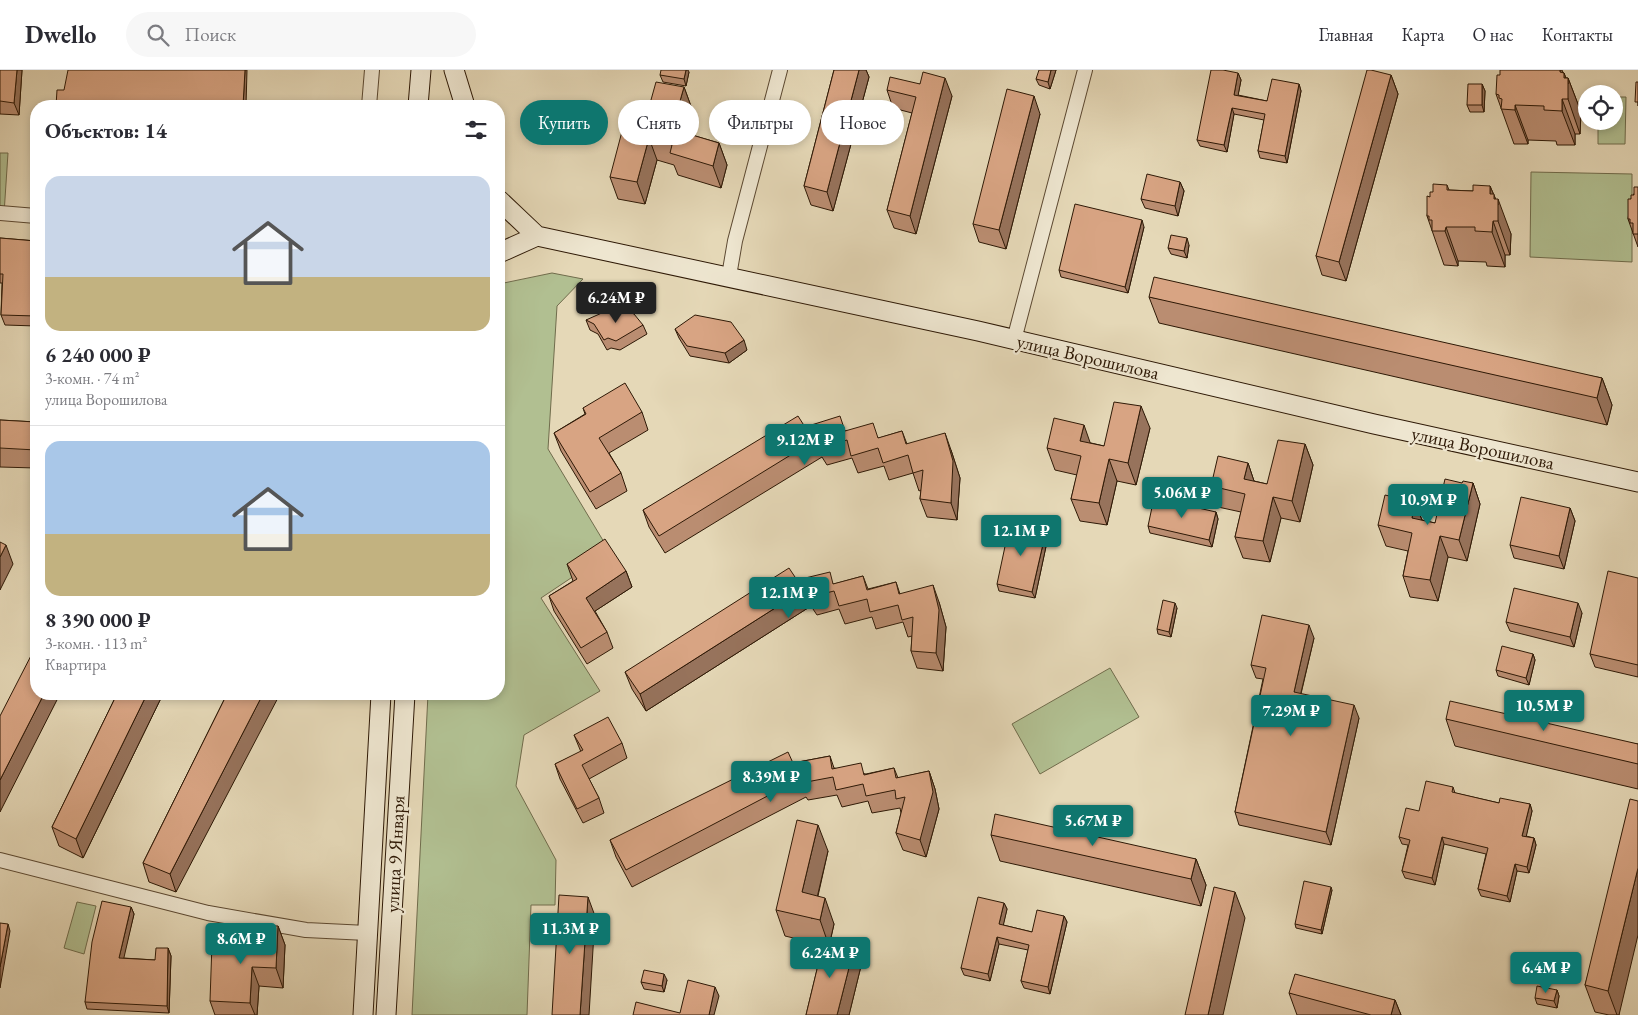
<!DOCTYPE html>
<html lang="ru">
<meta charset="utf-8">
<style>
body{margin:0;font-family:"EB Garamond",serif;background:#f7f7f7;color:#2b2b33;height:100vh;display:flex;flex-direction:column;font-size:19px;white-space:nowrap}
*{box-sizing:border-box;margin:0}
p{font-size:16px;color:#7c7c81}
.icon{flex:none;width:28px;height:28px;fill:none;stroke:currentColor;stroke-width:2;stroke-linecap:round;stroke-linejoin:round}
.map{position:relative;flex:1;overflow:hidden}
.panel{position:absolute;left:30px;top:30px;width:475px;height:600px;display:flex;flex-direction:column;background:#fff;border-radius:20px;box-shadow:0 2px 8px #0003}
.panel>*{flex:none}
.guide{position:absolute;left:520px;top:30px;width:475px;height:45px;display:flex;gap:10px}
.fabs{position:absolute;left:1578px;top:15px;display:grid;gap:10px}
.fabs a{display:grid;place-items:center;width:45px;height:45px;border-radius:50%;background:#fff;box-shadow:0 2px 8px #0003;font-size:25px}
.price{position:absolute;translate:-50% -42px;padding:0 11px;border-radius:5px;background:#0f766e;color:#fff;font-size:16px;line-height:32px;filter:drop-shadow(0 1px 2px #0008)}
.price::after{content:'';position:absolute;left:50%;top:30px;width:15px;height:11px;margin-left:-8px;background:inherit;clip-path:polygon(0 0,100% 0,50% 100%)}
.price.on{background:#222;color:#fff}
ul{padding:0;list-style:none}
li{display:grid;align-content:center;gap:10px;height:265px;padding:0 15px}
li+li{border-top:1px solid #e1e1e2}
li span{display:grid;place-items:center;height:155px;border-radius:15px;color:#555}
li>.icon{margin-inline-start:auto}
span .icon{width:90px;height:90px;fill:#fffc;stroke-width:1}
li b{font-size:21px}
h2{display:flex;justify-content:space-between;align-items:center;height:60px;padding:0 15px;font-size:21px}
.tag{padding:0 18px;border-radius:22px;background:#fff;box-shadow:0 2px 8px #0003;font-size:18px;line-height:45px}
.tag.on{background:#0f766e;color:#fff}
header{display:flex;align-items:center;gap:30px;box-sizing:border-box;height:70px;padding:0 25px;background:#fff;border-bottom:1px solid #e1e1e2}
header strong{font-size:24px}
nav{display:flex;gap:28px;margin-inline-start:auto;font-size:18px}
.search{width:350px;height:45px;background:#f7f7f7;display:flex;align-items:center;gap:12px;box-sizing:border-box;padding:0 18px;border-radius:28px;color:#7c7c81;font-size:19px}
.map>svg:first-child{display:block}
.green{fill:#b1bf91;stroke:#706c4c}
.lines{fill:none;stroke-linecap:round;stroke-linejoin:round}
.minor-casing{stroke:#5c4932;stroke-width:16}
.secondary-casing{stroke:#2e1906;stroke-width:21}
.minor{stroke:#eee6d0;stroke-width:14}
.secondary{stroke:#eee6d0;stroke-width:19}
.wall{fill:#ba8d71;stroke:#2e1906}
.shaded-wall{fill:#97735c;stroke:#2e1906}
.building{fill:#d8a483;stroke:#2e1906}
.labels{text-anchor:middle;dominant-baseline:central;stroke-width:4.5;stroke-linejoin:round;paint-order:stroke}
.street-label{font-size:19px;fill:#2e1906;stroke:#eee6d0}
</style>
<header>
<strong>Dwello</strong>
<div class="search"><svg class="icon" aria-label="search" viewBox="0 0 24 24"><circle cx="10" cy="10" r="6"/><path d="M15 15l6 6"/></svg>Поиск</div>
<nav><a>Главная</a><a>Карта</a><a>О нас</a><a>Контакты</a></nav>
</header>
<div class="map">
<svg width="1638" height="945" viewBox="0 0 1638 945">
<rect width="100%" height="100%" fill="#e5d8b7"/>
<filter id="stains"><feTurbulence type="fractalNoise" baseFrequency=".004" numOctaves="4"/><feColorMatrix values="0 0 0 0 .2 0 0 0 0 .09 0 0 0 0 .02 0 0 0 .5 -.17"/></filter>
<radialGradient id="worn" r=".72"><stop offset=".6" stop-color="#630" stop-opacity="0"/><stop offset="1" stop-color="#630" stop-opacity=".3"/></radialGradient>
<!-- green -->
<path class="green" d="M1614,27H1626L1625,74H1598V51H1614Z
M0,83H8L4,144L0,143Z
M1531,102L1632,104V192L1530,187Z
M552,203L583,209L557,236L548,379L610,482L541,528L600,621L524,665L516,716L556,790L555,835H531L527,945H412L428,624H499V214Z
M1110,598L1139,647L1040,704L1012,654Z
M77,832L96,836L84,884L64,878Z"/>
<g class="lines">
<defs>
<path id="minor" d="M369,36L372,0
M0,143L36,146
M729,206L735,171L780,0
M1014,270L1085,0
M0,790L208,843L306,860L367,863"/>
<path id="secondary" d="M454,0L465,36
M418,36L421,0
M499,130L537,166L978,261L1374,354L1638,412
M499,183L537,166
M363,945L381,624
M386,945L405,624"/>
</defs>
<!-- minor casing -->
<use href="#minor" class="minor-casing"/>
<!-- secondary casing -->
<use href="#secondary" class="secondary-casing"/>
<!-- minor -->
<use href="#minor" class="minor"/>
<!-- secondary -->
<use href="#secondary" class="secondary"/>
</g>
<!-- wall -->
<path class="wall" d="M0,0H22L19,45L0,44Z
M834,0H866L869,7L833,141L811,135L804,116Z
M1056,0L1050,19L1039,15L1036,9Z
M689,2L686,16L663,12L660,5Z
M1563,2L1564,3L1566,8H1568L1581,42L1580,64H1575V75H1557L1556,71L1528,70V74H1514L1496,24Z
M1238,3L1241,10L1238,25L1267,31L1299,14L1301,21L1287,93L1260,88L1258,81L1264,50L1234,44L1227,82L1200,76L1197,70Z
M1391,5L1398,24L1346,211L1322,205L1316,186Z
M920,14L952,26L916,164L894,158L887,140L912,43L893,38L887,20Z
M1482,14L1485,21L1484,42H1470L1467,35Z
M684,17L692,39L685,63L719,73L727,95L721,118L678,105L674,95L657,90L645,134L618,129L610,107L644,55Z
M1040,44L1006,179L979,172L973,154Z
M1180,112L1184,121L1178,146L1145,138L1141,129Z
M1447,115L1449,120L1473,121L1490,116L1511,164L1510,185H1505V197L1487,196L1486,192L1458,191V196L1444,195L1427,146L1430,127L1433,122Z
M1638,117V177L1628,149L1631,129Z
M1144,157L1128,223L1061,207L1059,200Z
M0,168L36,171V256L5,255L1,245L2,213H0Z
M1189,175L1187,188L1171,184L1168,178Z
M1149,227L1602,308L1612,335L1607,355L1159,253Z
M586,250L643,255L647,264L620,280L611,278L607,280L598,264L590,260Z
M675,259L747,280L729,293L690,286L679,268Z
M583,338L642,342L648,360L609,383L621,403L627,421L596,439L561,381L554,363L585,344Z
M0,350L36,352V398L0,397Z
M805,357L846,361L879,368L902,361L907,374L951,380L960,408L957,450L927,447L920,429L921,420L919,421L913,403L889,410L884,396L858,403L852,388L827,395L822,387L665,483L649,457L643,440Z
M1150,358L1136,415L1117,411L1107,455L1080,451L1071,429L1077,405L1055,400L1047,378L1091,373L1104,376Z
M1305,374L1313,395L1300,452L1281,448L1270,492L1243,488L1235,467L1241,442L1218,437L1211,416L1248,393L1254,411L1267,414Z
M1462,413H1473L1480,434L1467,491L1448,487L1438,531L1410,527L1403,506L1408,481L1386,476L1378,455L1415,432L1422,450L1435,453Z
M1570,438L1575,451L1564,499L1514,488L1510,475Z
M1216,442L1218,449L1212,477L1150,463L1148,456Z
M1048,467L1035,528L999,521L997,514Z
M567,494L626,501L632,517L595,541L607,562L613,578L587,594L554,541L549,526L573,511Z
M863,506L868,519L896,512L900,524L939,532L946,557L943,601L917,598L911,581L912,566L908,567L903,552L876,559L872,547L845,554L839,539L817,545L811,536L646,641L632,619L625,602L797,510L834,514Z
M1638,508V607L1595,597L1590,584Z
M1177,538L1171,567L1158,564L1157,559Z
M1582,543L1574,577L1510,561L1506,552Z
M1314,568L1301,624L1359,648L1331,775L1239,755L1235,742L1263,609L1256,608L1251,595Z
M1533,584L1535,590L1529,615L1498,606L1496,600Z
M117,624H163L83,788L59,776L52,757Z
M227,624L176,822L149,812L143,793Z
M1446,649L1638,674V719L1455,676Z
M574,665L622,673L627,688L589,709L599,728L604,743L583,753L560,709L555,694L581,682Z
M830,686L834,698L866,704L894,698L898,708L929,701L935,719L939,739L926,787L903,780L896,763L901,743L900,738L872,743L868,731L842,737L837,725L808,730L806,727L632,817L616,787L610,770L793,693Z
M1453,717L1455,723L1499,733L1530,734L1532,741L1526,766L1534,768L1536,775L1529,803L1517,801L1510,832L1481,826L1478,819L1486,784L1444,774L1435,815L1405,808L1402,801L1408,775L1402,774L1399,767L1419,741Z
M1638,731L1619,945H1609L1595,942L1585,915Z
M991,765L1196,789L1206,815L1201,836L1000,791Z
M828,781L818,826L834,854L830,872L854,878L861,896L849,945H806L823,875L785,866L776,840Z
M1332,820L1322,864L1296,858L1295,854Z
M1004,833L1007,839L1003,855L1032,862L1064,846L1067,852L1050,924L1024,918L1021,911L1028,880L999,874L990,911L964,905L961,898Z
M131,837L134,844L123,888L155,890L168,878L171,886L169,943L87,939L85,932Z
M278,856L285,875L283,918L259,916L257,945H215L210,931L253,874Z
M667,910L664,922L644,919L641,912Z
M1557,920L1559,926L1557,938L1537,934L1535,928Z
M1289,923L1395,930L1401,945H1297Z"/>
<!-- shaded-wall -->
<path class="shaded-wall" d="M17,0H22L19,45L14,33Z
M245,0H247L246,36H243Z
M686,0H688L689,2L686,16L684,9Z
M859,0H866L869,7L833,141L827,122Z
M1051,0H1056L1050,19L1048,12Z
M1560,0H1562L1564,5V3L1568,14V8L1581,42L1580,64L1568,29L1560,2Z
M1238,3L1241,10L1237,31L1234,25Z
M1391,5L1398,24L1346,211L1339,192Z
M945,8L952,26L916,164L910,146Z
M1299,14L1301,21L1287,93L1285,86Z
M1482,14L1485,21L1484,42L1482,35Z
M684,17L692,39L680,81L672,59Z
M1034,26L1040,44L1006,179L999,160Z
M1562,29L1575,64V75L1562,41Z
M1515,35L1528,70V74L1515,40Z
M1232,38L1234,44L1227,82L1224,75Z
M649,68L657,90L645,134L637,112Z
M719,73L727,95L721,118L713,96Z
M1180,112L1184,121L1178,146L1175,136Z
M1490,116L1498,135V129L1511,164L1510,185L1498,151L1490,124Z
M1142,150L1144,157L1128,223L1125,217Z
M1493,151L1505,185V197L1492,162Z
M1446,157L1458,191V196L1445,161Z
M1187,168L1189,175L1187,188L1184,181Z
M744,270L747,280L729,293L725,283Z
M1602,308L1612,335L1607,355L1597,328Z
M1141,336L1150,358L1136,415L1128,393Z
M1084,355L1092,378L1080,371Z
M945,363L951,380L960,408L957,450L951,433Z
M1305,374L1313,395L1300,452L1292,431Z
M1109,389L1117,411L1107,455L1099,433Z
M1248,393L1255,414L1244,409Z
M1473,413L1480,434L1467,491L1459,470Z
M1273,427L1281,448L1270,492L1263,471Z
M1415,432L1423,453L1412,448Z
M1570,438L1575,451L1564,499L1559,486Z
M1216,442L1218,449L1212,477L1209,470Z
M1046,461L1048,467L1035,528L1032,522Z
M1440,466L1448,487L1438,531L1430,510Z
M6,475L13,494L0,520V487Z
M626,501L632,517L592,543L586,528Z
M933,515L939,532L946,557L943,601L936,583Z
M805,519L811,536L646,641L640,624Z
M1175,533L1177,538L1171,567L1169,562Z
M1578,533L1582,543L1574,577L1570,567Z
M1309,555L1314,568L1298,635L1294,622Z
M1533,584L1535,590L1529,615L1526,608Z
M44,624H60L0,742V710Z
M147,624H163L83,788L76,769Z
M263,624H280L176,822L170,804Z
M1354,635L1359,648L1331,775L1326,762Z
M929,701L935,719L939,739L926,787L920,770Z
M1530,734L1532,741L1525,772L1522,766Z
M818,755L828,781L812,849L802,822Z
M1442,767L1444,774L1435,815L1432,808Z
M1534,768L1536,775L1529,803L1527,797Z
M1196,789L1206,815L1201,836L1191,809Z
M1515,794L1517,801L1510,832L1507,826Z
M1638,798V865L1619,945H1617L1608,921Z
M1331,817L1332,820L1322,864L1321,860Z
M1235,822L1245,848L1223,945H1208Z
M588,827L595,846L589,945H580Z
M825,828L834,854L829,876L820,850Z
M1004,833L1007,839L1002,861L999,854Z
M131,837L134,844L122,896L119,888Z
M1064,846L1067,852L1050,924L1048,917Z
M8,854L10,861L0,918V897Z
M278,856L285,875L283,918L276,898Z
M997,867L999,874L990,911L988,904Z
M168,878L171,886L169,943L167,936Z
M854,878L861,896L849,945H837Z
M252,897L259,916L257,945H255L250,933Z
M664,904L667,910L664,922L662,916Z
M715,917L719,926L714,945H709Z
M1557,920L1559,926L1557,938L1554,931Z
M1395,930L1401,945H1391Z"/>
<!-- building -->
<path class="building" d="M0,0H17L14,33L0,31Z
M68,0H245L243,36H56L57,20H64Z
M661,0H686L684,9L660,5Z
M834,0H859L827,122L804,116Z
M1039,0H1051L1048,12L1036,9Z
M1211,0H1223L1238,3L1234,25L1267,31L1272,9L1299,14L1285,86L1258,81L1265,44L1232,38L1224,75L1197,70Z
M1367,0H1371L1391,5L1339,192L1316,186Z
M1500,0H1560V2L1564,3V8H1568V29H1562V41L1544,40V36L1515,35V40L1501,39L1502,29L1499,28V25L1496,24L1497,5H1500Z
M923,2L945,8L910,146L887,140L916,27L887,20L890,7L920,14Z
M656,12L684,17L672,59L719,73L713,96L670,83L672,75L649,68L637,112L610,107L625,50L644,55Z
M1636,12H1638V36V32H1635Z
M1468,14H1482V35H1467Z
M1007,19L1034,26L999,160L973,154Z
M1147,104L1180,112L1175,136L1141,129Z
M1433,114L1447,115V120L1473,121V115L1490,116V124H1494V129H1498V151H1493L1492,162L1475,161V157H1446L1445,161H1432V150H1429V146H1427V126L1430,127V122H1433Z
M1634,117H1638V164H1633V153H1630V149H1628V129H1631V125H1634Z
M1075,134L1142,150L1125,217L1059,200Z
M1171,165L1187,168L1184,181L1168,178Z
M0,168L36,171V246L1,245L3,204H0Z
M1154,207L1602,308L1597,328L1149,227Z
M613,238L624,239L634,244L643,255L616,271L608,268L604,270L594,254L586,250Z
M695,245L731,252L744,270L725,283L687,276L675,259Z
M625,313L642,342L599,368L621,403L590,422L554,363L586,344L583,338Z
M1114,332L1141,336L1128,393L1109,389L1099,433L1071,429L1081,386L1047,378L1054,348L1084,355L1080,371L1104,376Z
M798,346L805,357L840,346L845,361L873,353L878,368L902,361L906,374L945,363L953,391L951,433L920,429L923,400L913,403L908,385L883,393L878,378L851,386L847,370L821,378L815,370L659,466L643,440Z
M0,350L36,352V380L0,378Z
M1278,370L1305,374L1292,431L1273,427L1263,471L1235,467L1245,424L1211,416L1218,386L1248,393L1244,409L1267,414Z
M1445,409L1462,413L1463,411L1473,413L1459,470L1440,466L1430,510L1403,506L1412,463L1378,455L1385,425L1415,432L1412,448L1435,453Z
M1521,427L1570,438L1559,486L1510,475Z
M1154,428L1216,442L1209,470L1148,456Z
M1010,453L1046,461L1032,522L997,514Z
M605,469L626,501L586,528L607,562L581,578L549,526L577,509L567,494Z
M0,472L6,475L0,487Z
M789,498L797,510L830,502L833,514L863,506L867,520L896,512L899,524L933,515L939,540L936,583L911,581L913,547L902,550L898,535L870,542L867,529L839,536L834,521L810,527L805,519L640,624L625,602Z
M1608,501L1638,508V595L1590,584Z
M1514,518L1578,533L1570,567L1506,552Z
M1163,530L1175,533L1169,562L1157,559Z
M1262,545L1309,555L1294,622L1354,635L1326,762L1235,742L1266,598L1251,595Z
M36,576V624H44L0,710V646Z
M1502,576L1533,584L1526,608L1496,600Z
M117,624H147L76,769L52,757Z
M227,624H263L170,804L143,793Z
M1450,631L1638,674V694L1446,649Z
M608,647L622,673L582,695L599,728L577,739L555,694L583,680L574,665Z
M788,682L793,693L830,686L832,699L861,693L864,705L894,698L896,708L929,701L933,722L920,770L896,763L905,727L896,729L895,720L866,726L863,714L836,720L833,707L801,713L800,709L626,800L610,770Z
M1426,711L1453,717L1452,722L1499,733L1500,728L1530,734L1522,766L1534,768L1527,797L1515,794L1507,826L1478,819L1488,778L1442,767L1432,808L1402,801L1410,770L1399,767L1406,738L1419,741Z
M1630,729L1638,731V798L1608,921L1585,915Z
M995,744L1196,789L1191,809L991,765Z
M797,750L818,755L802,822L825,828L820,850L776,840Z
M1304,811L1331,817L1321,860L1295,854Z
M1214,817L1235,822L1208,945H1185Z
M559,825L588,827L580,945H552Z
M978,827L1004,833L999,854L1032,862L1037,840L1064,846L1048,917L1021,911L1029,875L997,867L988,904L961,898Z
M102,831L131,837L119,888L155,890L156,878H168L167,936L85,932L92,872Z
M0,853L8,854L0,897Z
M253,855L278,856L276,898L252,897L250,933L210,931L212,873L253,874Z
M824,870L854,878L837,945H806Z
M644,900L664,904L662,916L641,912Z
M1295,904L1395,930L1391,945H1371L1289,923Z
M688,910L715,917L709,945H633L636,932L680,943Z
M1537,916L1557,920L1554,931L1535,928Z"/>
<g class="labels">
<!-- street labels -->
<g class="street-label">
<text transform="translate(1088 287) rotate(13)">улица Ворошилова</text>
<text transform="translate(1483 378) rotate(12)">улица Ворошилова</text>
<text transform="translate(395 784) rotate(-87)">улица 9 Января</text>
</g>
</g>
<rect width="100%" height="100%" filter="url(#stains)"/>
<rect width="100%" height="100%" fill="url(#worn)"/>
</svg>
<div class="fabs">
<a><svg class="icon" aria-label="locate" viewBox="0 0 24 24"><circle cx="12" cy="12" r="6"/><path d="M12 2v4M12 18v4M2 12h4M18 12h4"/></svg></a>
</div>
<b class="price on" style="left:616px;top:254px">6.24M ₽</b>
<b class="price" style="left:805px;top:396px">9.12M ₽</b>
<b class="price" style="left:1182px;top:449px">5.06M ₽</b>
<b class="price" style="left:1428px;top:456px">10.9M ₽</b>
<b class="price" style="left:1021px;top:487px">12.1M ₽</b>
<b class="price" style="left:789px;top:549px">12.1M ₽</b>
<b class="price" style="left:1544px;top:662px">10.5M ₽</b>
<b class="price" style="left:1291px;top:667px">7.29M ₽</b>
<b class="price" style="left:771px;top:733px">8.39M ₽</b>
<b class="price" style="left:1093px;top:777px">5.67M ₽</b>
<b class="price" style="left:570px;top:885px">11.3M ₽</b>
<b class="price" style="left:241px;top:895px">8.6M ₽</b>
<b class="price" style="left:830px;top:909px">6.24M ₽</b>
<b class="price" style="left:1546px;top:924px">6.4M ₽</b>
<div class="guide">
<a class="tag on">Купить</a>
<a class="tag">Снять</a>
<a class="tag">Фильтры</a>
<a class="tag">Новое</a>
</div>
<section class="panel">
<h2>Объектов: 14<svg class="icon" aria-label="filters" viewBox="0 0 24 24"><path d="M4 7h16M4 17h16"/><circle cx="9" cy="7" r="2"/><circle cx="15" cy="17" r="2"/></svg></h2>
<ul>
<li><span style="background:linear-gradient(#c9d6e8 65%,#c2b280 0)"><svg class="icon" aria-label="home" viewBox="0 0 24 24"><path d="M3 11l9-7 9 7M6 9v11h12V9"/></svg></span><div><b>6 240 000 ₽</b><p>3-комн. · 74 m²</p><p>улица Ворошилова</p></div></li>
<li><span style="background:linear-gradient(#a9c7e8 60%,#c2b280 0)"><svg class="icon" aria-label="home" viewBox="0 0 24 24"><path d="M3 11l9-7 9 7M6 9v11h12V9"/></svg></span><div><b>8 390 000 ₽</b><p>3-комн. · 113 m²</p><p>Квартира</p></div></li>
</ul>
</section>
</div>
